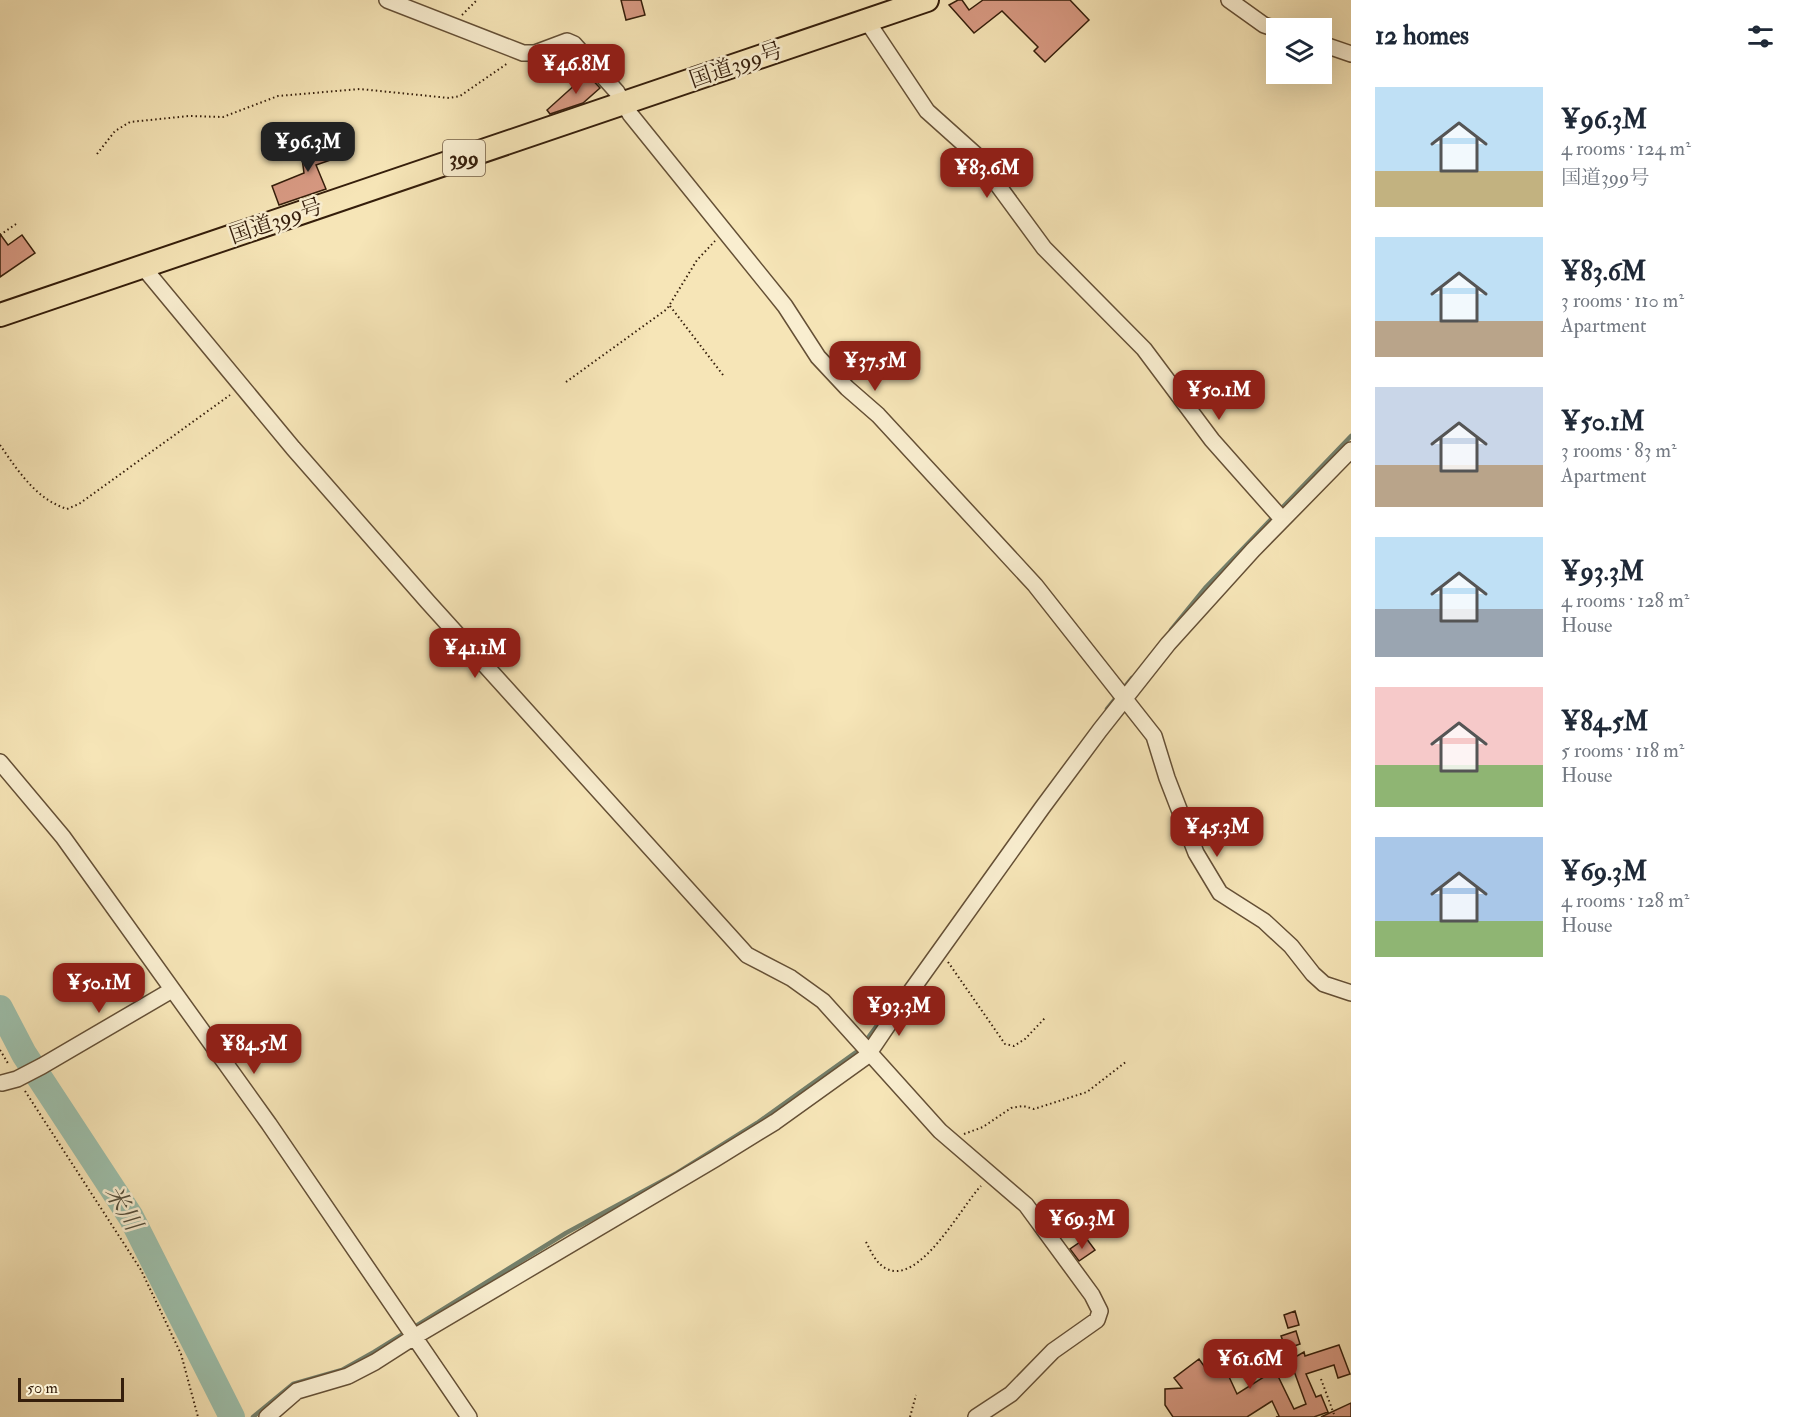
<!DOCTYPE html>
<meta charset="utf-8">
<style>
body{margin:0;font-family:"IM FELL Double Pica","Noto Serif JP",serif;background:#f2f2f3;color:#1f2937;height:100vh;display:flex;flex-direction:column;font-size:22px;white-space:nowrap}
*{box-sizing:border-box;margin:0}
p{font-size:20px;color:#747a83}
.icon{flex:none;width:33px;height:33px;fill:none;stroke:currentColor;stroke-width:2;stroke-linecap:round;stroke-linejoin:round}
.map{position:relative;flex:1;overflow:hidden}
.sheet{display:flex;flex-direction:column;background:#fff;width:450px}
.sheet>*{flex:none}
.controls{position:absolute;left:1266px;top:18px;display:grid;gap:12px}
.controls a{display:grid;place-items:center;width:66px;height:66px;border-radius:0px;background:#fff;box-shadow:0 6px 24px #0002;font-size:30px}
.scale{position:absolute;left:18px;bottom:15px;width:106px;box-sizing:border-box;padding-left:6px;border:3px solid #351e0b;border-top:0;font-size:16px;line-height:21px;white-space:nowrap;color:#351e0b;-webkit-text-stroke:4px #f9eed0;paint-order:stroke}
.price{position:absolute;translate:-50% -51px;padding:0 14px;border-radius:12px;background:#8f2418;color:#fff;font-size:20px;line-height:39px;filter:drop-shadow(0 2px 3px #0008)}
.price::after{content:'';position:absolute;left:50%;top:36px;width:18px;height:14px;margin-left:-9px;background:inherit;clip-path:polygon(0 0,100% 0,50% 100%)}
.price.current{background:#222;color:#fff}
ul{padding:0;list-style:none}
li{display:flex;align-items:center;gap:18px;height:150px;padding:0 24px}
li span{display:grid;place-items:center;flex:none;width:168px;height:120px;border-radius:0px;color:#555}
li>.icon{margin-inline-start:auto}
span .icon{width:72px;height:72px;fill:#fffc;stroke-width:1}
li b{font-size:26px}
h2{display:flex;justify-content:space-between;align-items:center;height:72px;padding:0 24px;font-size:26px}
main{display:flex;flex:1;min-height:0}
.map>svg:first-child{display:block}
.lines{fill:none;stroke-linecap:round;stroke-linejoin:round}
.stream{stroke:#737f6b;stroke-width:4.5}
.river{stroke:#9dbfab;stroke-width:26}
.building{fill:#d79982;stroke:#351e0b;stroke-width:1.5}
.minor-casing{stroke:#655036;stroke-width:18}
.highway-casing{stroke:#351e0b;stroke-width:26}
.path{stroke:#351e0b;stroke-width:2;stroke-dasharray:1.5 3;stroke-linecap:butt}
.minor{stroke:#f9eed0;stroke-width:15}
.highway{stroke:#f6e5b7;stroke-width:22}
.labels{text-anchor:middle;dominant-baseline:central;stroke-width:5;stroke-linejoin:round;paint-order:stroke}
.shield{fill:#f9eed0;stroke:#705c46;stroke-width:1.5}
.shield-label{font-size:21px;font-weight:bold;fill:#351e0b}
.street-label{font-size:22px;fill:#351e0b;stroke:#f9eed0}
.water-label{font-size:24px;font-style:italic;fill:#544e3b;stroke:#f9eed0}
</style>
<main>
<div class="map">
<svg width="1351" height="1417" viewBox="0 0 1351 1417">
<rect width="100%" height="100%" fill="#f6e5b7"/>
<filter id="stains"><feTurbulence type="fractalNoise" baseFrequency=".00333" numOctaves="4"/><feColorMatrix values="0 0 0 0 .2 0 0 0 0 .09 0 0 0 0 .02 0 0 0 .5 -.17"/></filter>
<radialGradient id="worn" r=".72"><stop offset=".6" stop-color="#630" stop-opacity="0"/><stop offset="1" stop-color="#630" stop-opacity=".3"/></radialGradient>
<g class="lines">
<!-- stream -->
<path class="stream" d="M1171,630L1206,587L1351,436
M1107,709L1132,678
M253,1417L293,1384L342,1370L374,1352L566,1233L677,1173L757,1123L859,1050L903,990"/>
<!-- river -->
<path class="river" d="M0,1008L24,1054L131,1217L232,1417"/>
</g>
<!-- building -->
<path class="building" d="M621,0H641L645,15L626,20Z
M958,0H962L969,10L983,0H1070L1089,20L1045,62L1034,51L1038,47L1002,11L974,33L949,5Z
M587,74L600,88L583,103L550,114L547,110Z
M336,138L342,156L316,165L326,189L279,205L272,186L304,173L301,151Z
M0,234L8,245L22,235L35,253L0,277Z
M1086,1238L1095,1250L1079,1261L1070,1249Z
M1295,1311L1299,1325L1288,1328L1284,1315Z
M1296,1331L1300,1344L1286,1349L1281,1336Z
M1339,1345L1350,1374L1338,1378L1334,1365L1306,1374L1316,1397L1321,1395L1328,1412L1314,1417H1276L1279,1416L1272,1401L1247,1417H1173L1165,1405V1389L1182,1388L1174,1378L1199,1359L1209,1373L1224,1366L1237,1394L1275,1370L1294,1409L1306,1404L1290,1360L1304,1352L1305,1356Z
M1351,1403V1417H1321Z"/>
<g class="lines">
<defs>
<path id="minor" d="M387,0L523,53H535L567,41L574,44L617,92L630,114L785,306L818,357L847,388L878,415L1035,585L1154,736L1167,778L1196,853L1220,893L1264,921L1291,946L1313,974L1324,984L1351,993
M1229,0L1264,25L1276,29
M867,21L927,111L975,154L1044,248L1144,349L1212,440L1282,519
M1322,44L1351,54
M143,267L293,448L428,602L747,955L791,978L823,1001L940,1131L1026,1205L1092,1295L1100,1311L1097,1320L1053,1351L1011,1394L976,1417
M0,762L63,837L269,1124L469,1417
M2,1083L17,1079L42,1066L172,990
M267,1417L297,1391L348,1376L375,1362L414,1337L715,1159L775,1122L867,1056L911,991L1042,808L1100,730L1168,644L1253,550L1351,450"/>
<path id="highway" d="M0,315L927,0"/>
</defs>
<!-- minor casing -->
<use href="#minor" class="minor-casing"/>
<!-- highway casing -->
<use href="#highway" class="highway-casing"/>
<!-- path -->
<path class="path" d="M462,15L477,0
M97,154L115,131L130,122L189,116L223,117L278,96L360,89L449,98L460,96L508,63
M0,235L16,224
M670,306L723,375
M566,382L667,309L697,260L715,241
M0,445C18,471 36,499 67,509L79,504L230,395
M948,962L1005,1044L1014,1046L1025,1039L1045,1018
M0,1050L9,1065
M25,1091L141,1270L181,1354L198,1417
M964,1134L983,1127L1011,1108L1023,1106L1034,1109L1087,1092L1127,1061
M866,1242C871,1251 875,1262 885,1268C919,1288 962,1205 981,1186
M1321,1379L1335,1417
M910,1417L916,1395"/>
<!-- minor -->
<use href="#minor" class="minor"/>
<!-- highway -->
<use href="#highway" class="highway"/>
</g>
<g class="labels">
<!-- shield labels -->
<rect class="shield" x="443" y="140" width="42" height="36" rx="4.5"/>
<g class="shield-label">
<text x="464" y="158">399</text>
</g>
<!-- street labels -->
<g class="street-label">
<text transform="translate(736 65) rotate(-19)">国道399号</text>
<text transform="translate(276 221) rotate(-19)">国道399号</text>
</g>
<!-- water labels -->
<g class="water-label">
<text transform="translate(123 1208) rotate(59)">米川</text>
</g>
</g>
<rect width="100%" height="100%" filter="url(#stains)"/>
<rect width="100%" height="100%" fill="url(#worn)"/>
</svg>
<div class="controls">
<a><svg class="icon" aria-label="layers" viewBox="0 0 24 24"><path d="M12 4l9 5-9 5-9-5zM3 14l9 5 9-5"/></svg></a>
</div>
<div class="scale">50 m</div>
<b class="price" style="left:576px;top:95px">¥46.8M</b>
<b class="price current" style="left:308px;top:173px">¥96.3M</b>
<b class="price" style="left:987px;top:199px">¥83.6M</b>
<b class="price" style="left:875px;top:392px">¥37.5M</b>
<b class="price" style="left:1219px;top:421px">¥50.1M</b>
<b class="price" style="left:475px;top:679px">¥41.1M</b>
<b class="price" style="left:1217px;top:858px">¥45.3M</b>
<b class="price" style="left:99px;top:1014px">¥50.1M</b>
<b class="price" style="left:899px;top:1037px">¥93.3M</b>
<b class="price" style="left:254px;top:1075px">¥84.5M</b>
<b class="price" style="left:1082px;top:1250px">¥69.3M</b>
<b class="price" style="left:1250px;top:1390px">¥61.6M</b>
</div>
<section class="sheet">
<h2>12 homes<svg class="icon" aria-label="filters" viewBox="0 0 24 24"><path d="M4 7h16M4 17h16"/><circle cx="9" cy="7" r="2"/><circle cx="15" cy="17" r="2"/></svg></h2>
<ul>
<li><span style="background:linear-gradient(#bfe0f5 70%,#c2b280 0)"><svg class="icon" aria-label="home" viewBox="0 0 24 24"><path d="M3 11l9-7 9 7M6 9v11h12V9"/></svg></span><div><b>¥96.3M</b><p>4 rooms · 124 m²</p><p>国道399号</p></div></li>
<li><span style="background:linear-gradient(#bfe0f5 70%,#b9a48a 0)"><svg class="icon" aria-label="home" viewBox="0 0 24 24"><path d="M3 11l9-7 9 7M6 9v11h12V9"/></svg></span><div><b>¥83.6M</b><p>3 rooms · 110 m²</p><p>Apartment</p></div></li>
<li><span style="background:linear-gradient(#c9d6e8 65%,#b9a48a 0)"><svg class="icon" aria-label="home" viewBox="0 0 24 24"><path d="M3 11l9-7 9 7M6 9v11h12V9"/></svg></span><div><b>¥50.1M</b><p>3 rooms · 83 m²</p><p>Apartment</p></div></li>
<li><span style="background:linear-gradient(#bfe0f5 60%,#9aa5b1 0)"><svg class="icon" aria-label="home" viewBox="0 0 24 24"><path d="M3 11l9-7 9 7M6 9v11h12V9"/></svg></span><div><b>¥93.3M</b><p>4 rooms · 128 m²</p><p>House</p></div></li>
<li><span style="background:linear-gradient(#f6c9c9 65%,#8fb573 0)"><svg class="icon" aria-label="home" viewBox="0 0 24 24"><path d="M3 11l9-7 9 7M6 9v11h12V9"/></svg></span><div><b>¥84.5M</b><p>5 rooms · 118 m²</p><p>House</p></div></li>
<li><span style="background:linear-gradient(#a9c7e8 70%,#8fb573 0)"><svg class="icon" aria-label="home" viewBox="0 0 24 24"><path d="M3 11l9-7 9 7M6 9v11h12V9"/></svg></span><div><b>¥69.3M</b><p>4 rooms · 128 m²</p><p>House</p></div></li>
</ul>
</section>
</main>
